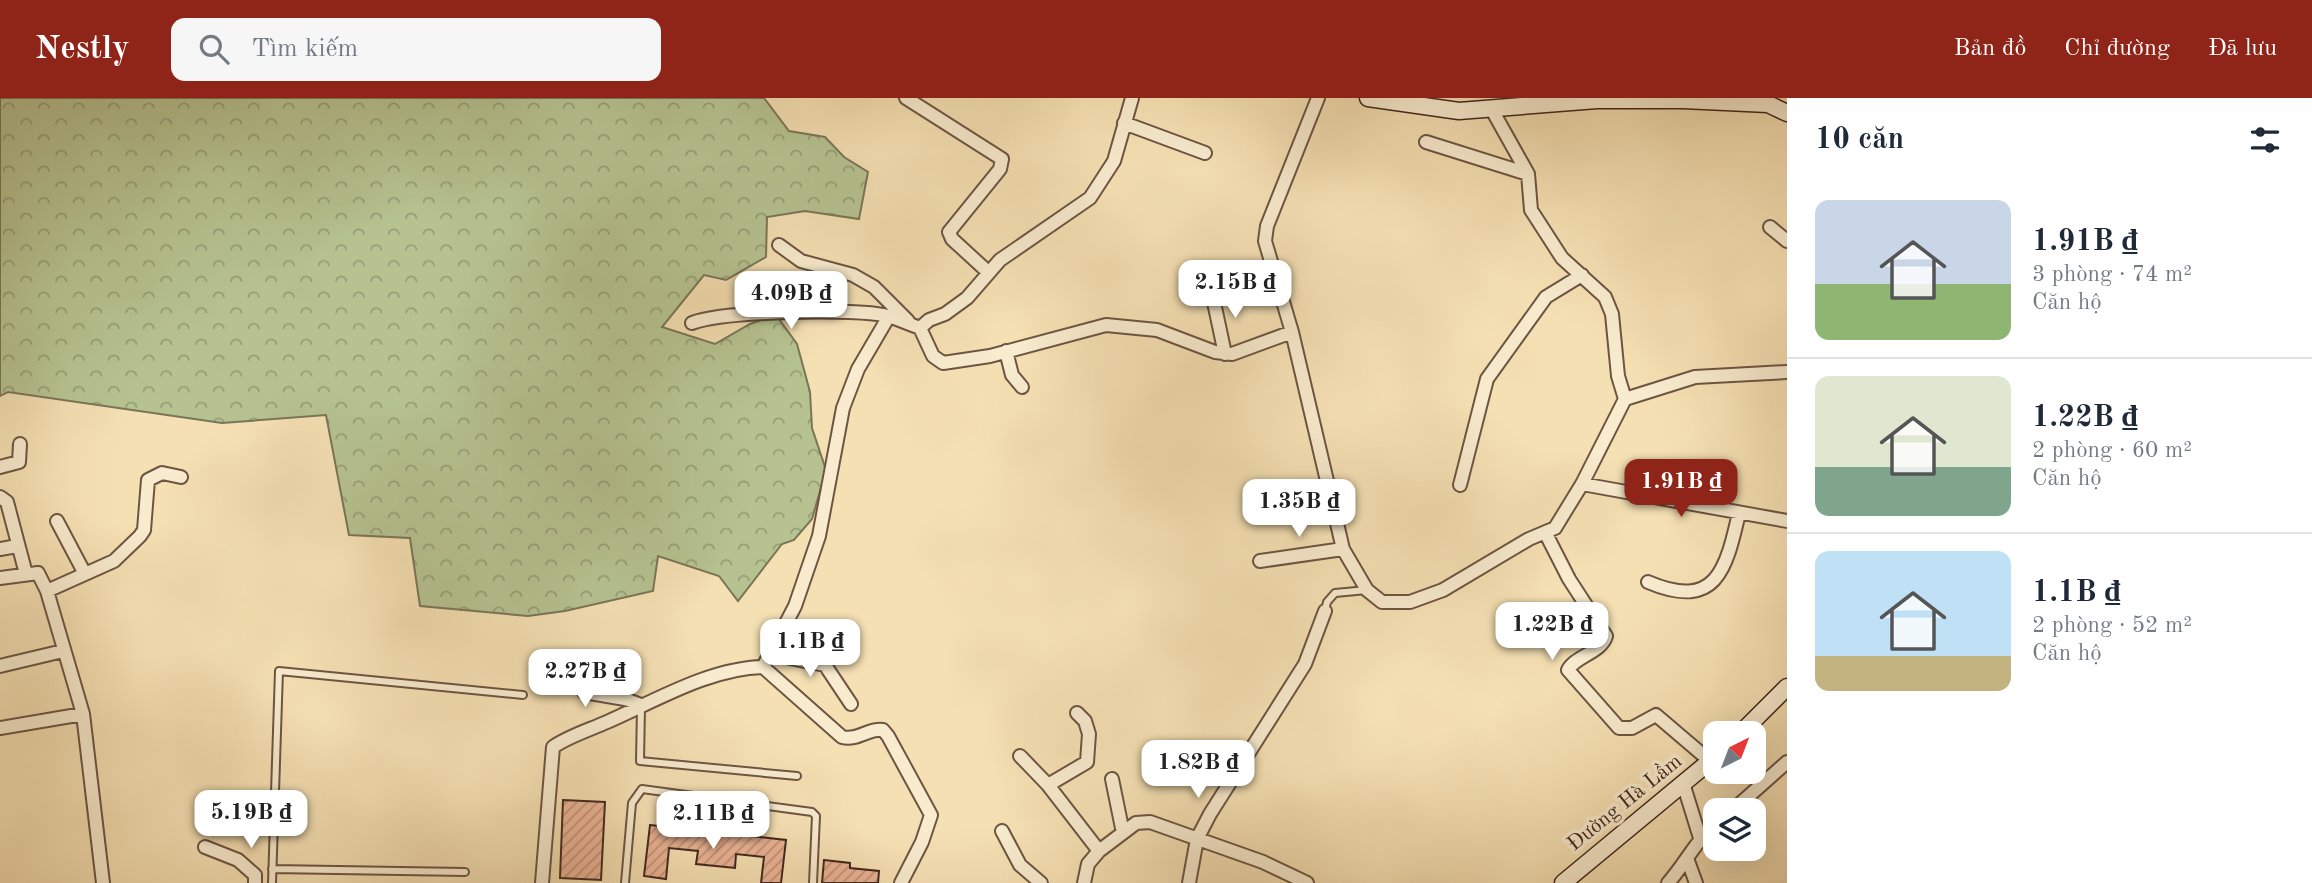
<!DOCTYPE html>
<html lang="vi">
<meta charset="utf-8">
<style>
body{margin:0;font-family:"Old Standard TT",serif;background:#f6f6f7;color:#1f2937;height:100vh;display:flex;flex-direction:column;font-size:26px;white-space:nowrap}
*{box-sizing:border-box;margin:0}
p{font-size:23px;color:#747a83}
.icon{flex:none;width:38px;height:38px;fill:none;stroke:currentColor;stroke-width:2;stroke-linecap:round;stroke-linejoin:round}
.map{position:relative;flex:1;overflow:hidden}
.sheet{display:flex;flex-direction:column;background:#fff;width:525px}
.sheet>*{flex:none}
.needle{width:46px;rotate:42deg}
.tools{position:absolute;left:1703px;top:623px;display:grid;gap:14px}
.tools a{display:grid;place-items:center;width:63px;height:63px;border-radius:14px;background:#fff;box-shadow:0 7px 28px #0002;font-size:35px}
.price{position:absolute;translate:-50% -60px;padding:0 16px;border-radius:14px;background:#fff;color:#222;font-size:23px;line-height:46px;filter:drop-shadow(0 2px 4px #0008)}
.price::after{content:'';position:absolute;left:50%;top:42px;width:21px;height:16px;margin-left:-10px;background:inherit;clip-path:polygon(0 0,100% 0,50% 100%)}
.price.current{background:#8f2418;color:#fff}
ul{padding:0;list-style:none}
li{display:flex;align-items:center;gap:21px;height:175px;padding:0 28px}
li+li{border-top:2px solid #e0e1e3}
li span{display:grid;place-items:center;flex:none;width:196px;height:140px;border-radius:14px;color:#555}
li>.icon{margin-inline-start:auto}
span .icon{width:84px;height:84px;fill:#fffc;stroke-width:1}
li b{font-size:30px}
h2{display:flex;justify-content:space-between;align-items:center;height:84px;padding:0 28px;font-size:30px}
header{display:flex;align-items:center;gap:42px;box-sizing:border-box;height:98px;padding:0 35px;background:#8f2418;color:#fff}
header strong{font-size:33px}
nav{display:flex;gap:38px;margin-inline-start:auto;font-size:24px}
.search{width:490px;height:63px;background:#f6f6f7;display:flex;align-items:center;gap:18px;box-sizing:border-box;padding:0 24px;border-radius:14px;color:#747a83;font-size:26px}
main{display:flex;flex:1;min-height:0}
.map>svg:first-child{display:block}
.forest{fill:url(#forest-crowns);stroke:#7b7558;stroke-width:2}
.building{fill:url(#building-hatch);stroke:#40271e;stroke-width:2}
.lines{fill:none;stroke-linecap:round;stroke-linejoin:round}
.service-casing{stroke:#6d5543;stroke-width:10}
.minor-casing{stroke:#6d5543;stroke-width:16}
.secondary-casing{stroke:#40271e;stroke-width:19}
.service{stroke:#f8ebce;stroke-width:6}
.minor{stroke:#f8ebce;stroke-width:12}
.secondary{stroke:#f8ebce;stroke-width:16}
.labels{text-anchor:middle;dominant-baseline:central;stroke-width:7;stroke-linejoin:round;paint-order:stroke}
.street-label{font-size:21px;fill:#40271e;stroke:#f8ebce}
</style>
<header>
<strong>Nestly</strong>
<div class="search"><svg class="icon" aria-label="search" viewBox="0 0 24 24"><circle cx="10" cy="10" r="6"/><path d="M15 15l6 6"/></svg>Tìm kiếm</div>
<nav><a>Bản đồ</a><a>Chỉ đường</a><a>Đã lưu</a></nav>
</header>
<main>
<div class="map">
<svg width="1787" height="785" viewBox="0 0 1787 785">
<defs>
<pattern id="forest-crowns" width="20" height="18" patternUnits="userSpaceOnUse" patternTransform="scale(1.75)"><rect width="20" height="18" fill="#b6c391"/><path d="M2 6a3 3 0 1 1 6 0M12 15a3 3 0 1 1 6 0" fill="none" stroke="#959e76"/></pattern>
<pattern id="building-hatch" width="6" height="6" patternUnits="userSpaceOnUse" patternTransform="scale(1.75)"><rect width="6" height="6" fill="#ebb394"/><path d="M-1 1l2-2M0 6l6-6M5 7l2-2" fill="none" stroke="#c09278"/></pattern>
</defs>
<rect width="100%" height="100%" fill="#f5e0b3"/>
<filter id="stains"><feTurbulence type="fractalNoise" baseFrequency=".00286" numOctaves="4"/><feColorMatrix values="0 0 0 0 .2 0 0 0 0 .09 0 0 0 0 .02 0 0 0 .5 -.17"/></filter>
<radialGradient id="worn" r=".72"><stop offset=".6" stop-color="#630" stop-opacity="0"/><stop offset="1" stop-color="#630" stop-opacity=".3"/></radialGradient>
<!-- forest -->
<path class="forest" d="M0,0H764L789,33L825,39L844,59L868,74L859,121L805,113L767,119L766,159L726,182L704,177L662,229L715,246L750,226L776,217L797,246L810,294L812,330L826,372L812,421L794,442L782,446L738,503L719,478L658,458L653,493L565,513L528,518L420,508L410,440L349,437L326,317L222,325L8,294L0,298Z"/>
<!-- building -->
<path class="building" d="M563,702L605,704L601,782L560,780Z
M650,727L786,742L781,785H761L764,759L736,756L735,770L696,766L698,753L669,750L666,781L644,778Z
M824,762L850,765V770L879,773L878,785H822Z"/>
<g class="lines">
<defs>
<path id="service" d="M1325,513L1327,504L1335,495L1367,492
M641,609L640,663L797,678
M272,771L465,774
M272,785L279,573L523,597
M625,785L632,705L642,691L812,714L816,718L813,785"/>
<path id="minor" d="M906,0L1002,61L1000,71L949,134L952,141L988,174
M1318,0L1267,128L1265,143L1292,234L1343,451L1367,492L1382,504H1410L1443,492L1529,441L1555,430L1582,386L1625,301L1618,278L1612,216L1605,199L1562,160L1531,112L1528,76L1491,10
M1124,25L1205,55
M1426,44L1528,76
M1770,129L1787,143
M779,147L801,163L853,177L874,189L908,223
M1212,195L1225,256
M692,225C723,213 855,210 889,218
M920,230L933,258L943,265L990,258L1106,227L1157,232L1215,254L1232,256L1292,234
M1006,253L1012,277L1022,289
M1625,301L1695,279L1787,274
M0,369L19,364L20,346
M1582,386L1787,423
M1460,387L1487,281L1546,199L1582,177
M0,399L7,404L26,476
M57,423L85,476
M1546,436L1569,481L1606,538C1601,555 1575,558 1568,572L1619,630H1632L1656,617L1710,663
M0,451L17,448
M1260,463L1343,451
M0,480L38,475L47,493L83,616L103,785
M1648,484C1716,513 1726,472 1739,415
M47,493L114,463L140,438L144,432L148,382L162,375L181,379
M770,556L825,567L851,606
M0,568L63,553
M577,568L584,594L625,601L641,607
M763,569L842,639C858,643 868,630 883,632L888,638L931,717L922,744L901,785
M0,630L83,616
M1020,658L1048,687L1099,753L1136,725L1150,724L1263,764L1307,785
M1112,681L1123,735
M1683,685L1700,740
M1048,687L1087,664L1089,636L1085,623L1077,615
M1733,712L1787,664
M1002,733L1020,767L1041,785
M205,749L238,762L255,777V785
M1688,763L1696,785
M542,785L553,649C569,638 589,632 607,624C655,603 710,570 763,569L795,508L819,438L843,310L858,271L889,218L920,230L929,222L945,216L967,200L1000,162L1090,100L1114,63L1132,0
M1084,785L1088,766L1099,753
M1189,785L1197,741L1210,716L1305,566L1325,513
M1668,785C1686,765 1695,743 1715,728"/>
<path id="secondary" d="M1368,0L1459,13L1597,2H1683L1768,6L1787,15
M1741,635L1787,589
M1563,785L1715,659"/>
</defs>
<!-- service casing -->
<use href="#service" class="service-casing"/>
<!-- minor casing -->
<use href="#minor" class="minor-casing"/>
<!-- secondary casing -->
<use href="#secondary" class="secondary-casing"/>
<!-- service -->
<use href="#service" class="service"/>
<!-- minor -->
<use href="#minor" class="minor"/>
<!-- secondary -->
<use href="#secondary" class="secondary"/>
</g>
<g class="labels">
<!-- street labels -->
<g class="street-label">
<text transform="translate(1625 705) rotate(-39)">Đường Hà Lầm</text>
</g>
</g>
<rect width="100%" height="100%" filter="url(#stains)"/>
<rect width="100%" height="100%" fill="url(#worn)"/>
</svg>
<div class="tools">
<a><svg class="needle" viewBox="-14 -14 28 28"><path d="M0-13l5 13h-10z" fill="#e53935"/><path d="M0 13l5-13h-10z" fill="#747a83"/></svg></a>
<a><svg class="icon" aria-label="layers" viewBox="0 0 24 24"><path d="M12 4l9 5-9 5-9-5zM3 14l9 5 9-5"/></svg></a>
</div>
<b class="price" style="left:1235px;top:222px">2.15B ₫</b>
<b class="price" style="left:791px;top:233px">4.09B ₫</b>
<b class="price current" style="left:1681px;top:421px">1.91B ₫</b>
<b class="price" style="left:1299px;top:441px">1.35B ₫</b>
<b class="price" style="left:1552px;top:564px">1.22B ₫</b>
<b class="price" style="left:810px;top:581px">1.1B ₫</b>
<b class="price" style="left:585px;top:611px">2.27B ₫</b>
<b class="price" style="left:1198px;top:702px">1.82B ₫</b>
<b class="price" style="left:251px;top:752px">5.19B ₫</b>
<b class="price" style="left:713px;top:753px">2.11B ₫</b>
</div>
<section class="sheet">
<h2>10 căn<svg class="icon" aria-label="filters" viewBox="0 0 24 24"><path d="M4 7h16M4 17h16"/><circle cx="9" cy="7" r="2"/><circle cx="15" cy="17" r="2"/></svg></h2>
<ul>
<li><span style="background:linear-gradient(#c9d6e8 60%,#8fb573 0)"><svg class="icon" aria-label="home" viewBox="0 0 24 24"><path d="M3 11l9-7 9 7M6 9v11h12V9"/></svg></span><div><b>1.91B ₫</b><p>3 phòng · 74 m²</p><p>Căn hộ</p></div></li>
<li><span style="background:linear-gradient(#dfe7d0 65%,#7fa58c 0)"><svg class="icon" aria-label="home" viewBox="0 0 24 24"><path d="M3 11l9-7 9 7M6 9v11h12V9"/></svg></span><div><b>1.22B ₫</b><p>2 phòng · 60 m²</p><p>Căn hộ</p></div></li>
<li><span style="background:linear-gradient(#bfe0f5 75%,#c2b280 0)"><svg class="icon" aria-label="home" viewBox="0 0 24 24"><path d="M3 11l9-7 9 7M6 9v11h12V9"/></svg></span><div><b>1.1B ₫</b><p>2 phòng · 52 m²</p><p>Căn hộ</p></div></li>
</ul>
</section>
</main>
